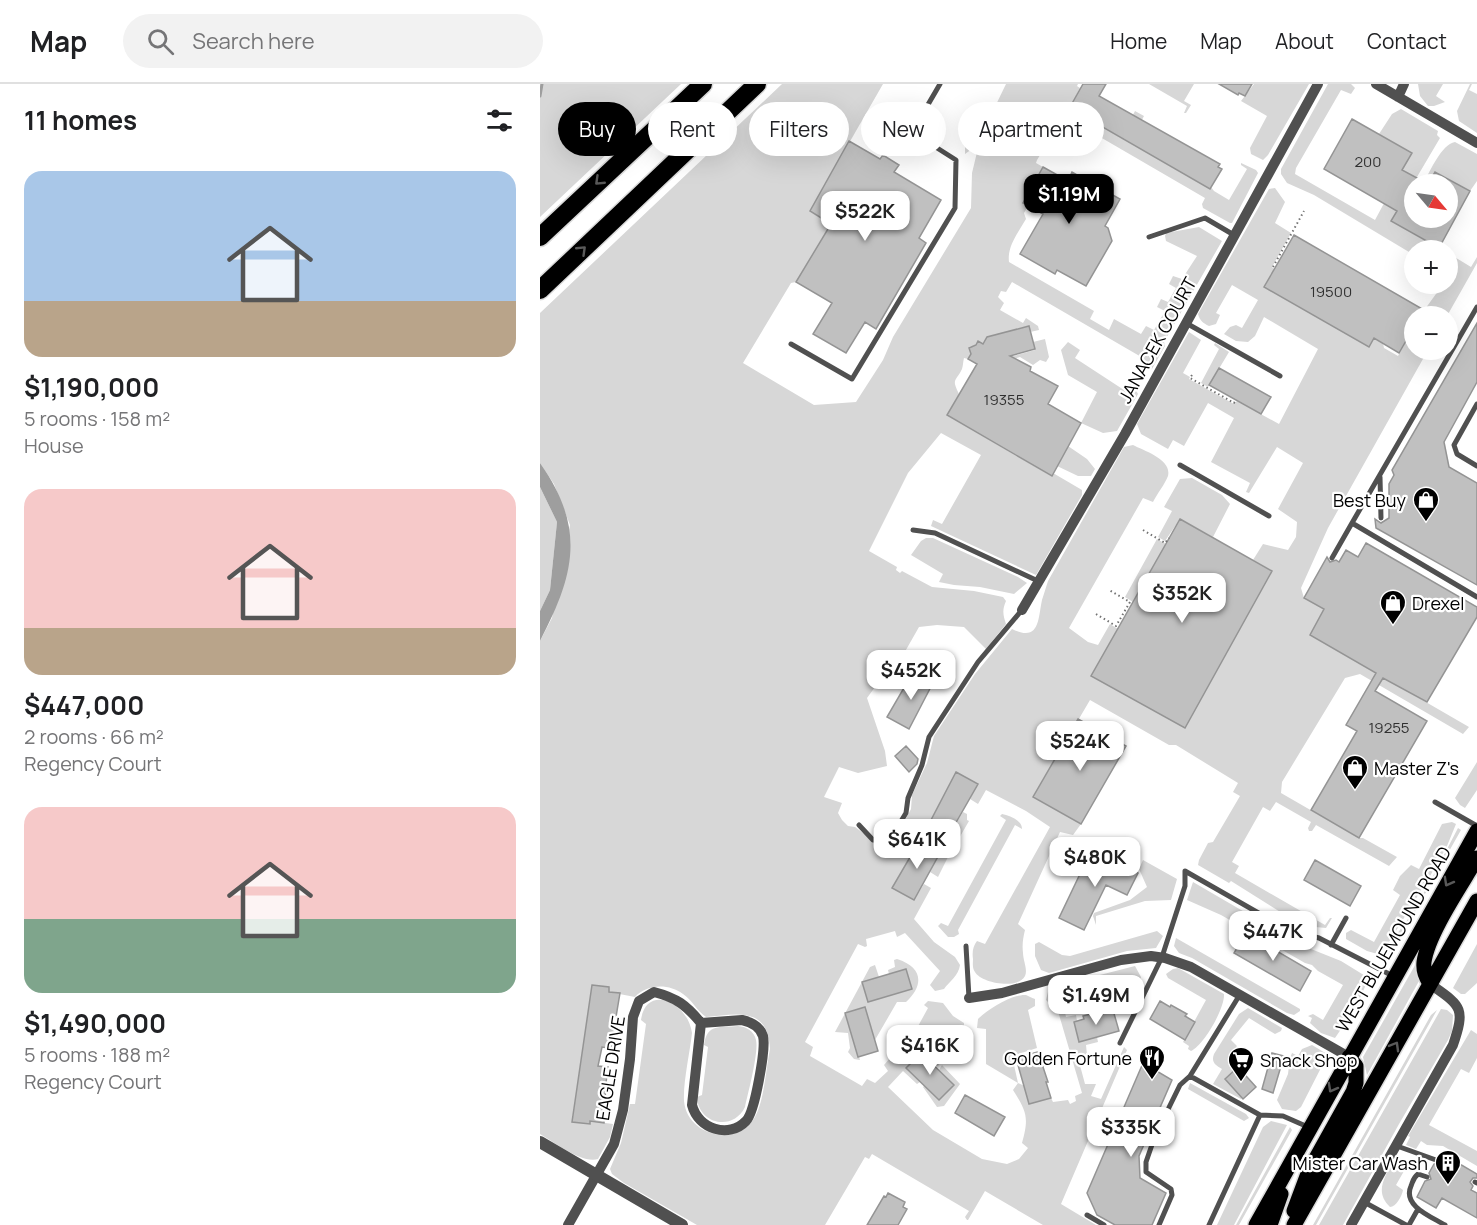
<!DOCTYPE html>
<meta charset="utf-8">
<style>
body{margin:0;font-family:Manrope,sans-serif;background:#f2f2f2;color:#202124;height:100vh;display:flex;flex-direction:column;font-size:22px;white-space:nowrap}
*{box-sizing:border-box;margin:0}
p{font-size:20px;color:#757577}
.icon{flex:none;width:33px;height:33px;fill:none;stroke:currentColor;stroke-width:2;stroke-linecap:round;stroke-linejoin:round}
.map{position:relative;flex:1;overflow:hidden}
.drawer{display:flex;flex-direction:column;background:#fff;width:540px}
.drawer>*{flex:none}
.hud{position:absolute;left:18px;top:18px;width:570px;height:54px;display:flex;gap:12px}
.needle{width:39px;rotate:119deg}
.controls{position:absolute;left:864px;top:90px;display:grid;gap:12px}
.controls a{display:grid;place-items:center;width:54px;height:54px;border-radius:50%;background:#fff;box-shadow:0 6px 24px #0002;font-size:30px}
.price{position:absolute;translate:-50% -51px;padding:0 14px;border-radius:12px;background:#fff;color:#222;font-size:20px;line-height:39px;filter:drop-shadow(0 2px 3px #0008)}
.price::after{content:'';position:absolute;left:50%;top:36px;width:18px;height:14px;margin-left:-9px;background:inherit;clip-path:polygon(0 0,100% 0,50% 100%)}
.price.on{background:#000;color:#fff}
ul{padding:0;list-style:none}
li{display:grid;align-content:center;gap:12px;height:318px;padding:0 24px}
li span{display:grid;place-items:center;height:186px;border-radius:18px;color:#555}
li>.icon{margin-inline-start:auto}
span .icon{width:108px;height:108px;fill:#fffc;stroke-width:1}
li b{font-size:26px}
h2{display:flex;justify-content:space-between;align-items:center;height:72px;padding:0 24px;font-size:26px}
.chip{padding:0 21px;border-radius:27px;background:#fff;box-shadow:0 6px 24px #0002;font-size:21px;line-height:54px}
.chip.on{background:#000;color:#fff}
header{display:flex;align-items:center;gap:36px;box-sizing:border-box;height:84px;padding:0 30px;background:#fff;border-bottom:2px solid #e0e0e0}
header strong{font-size:28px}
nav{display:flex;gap:33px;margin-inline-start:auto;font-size:21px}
.search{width:420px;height:54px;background:#f2f2f2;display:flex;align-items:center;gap:15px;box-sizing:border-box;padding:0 21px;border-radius:33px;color:#757577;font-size:22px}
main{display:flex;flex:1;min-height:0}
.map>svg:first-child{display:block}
.green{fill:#d7d7d7}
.water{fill:#9e9e9e}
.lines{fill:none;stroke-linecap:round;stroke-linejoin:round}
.stream{stroke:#9e9e9e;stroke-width:3}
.building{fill:#c0c0c0;stroke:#949494;stroke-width:1.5;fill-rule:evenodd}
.primary-casing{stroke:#dbdbdb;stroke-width:18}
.motorway-casing{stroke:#dbdbdb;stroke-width:21}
.path{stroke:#727272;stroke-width:2;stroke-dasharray:1.5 3;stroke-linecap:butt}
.service{stroke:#505050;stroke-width:5}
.minor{stroke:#505050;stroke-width:10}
.tertiary{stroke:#505050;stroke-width:12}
.primary{stroke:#000;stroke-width:15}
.motorway{stroke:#000;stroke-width:18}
.oneway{stroke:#595959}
.labels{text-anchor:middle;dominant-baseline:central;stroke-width:4.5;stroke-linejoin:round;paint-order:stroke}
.number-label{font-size:15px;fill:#303030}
.street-label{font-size:18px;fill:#000;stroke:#fff}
.poi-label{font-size:18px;fill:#000;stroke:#fff;text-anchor:end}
</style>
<header>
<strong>Map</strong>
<div class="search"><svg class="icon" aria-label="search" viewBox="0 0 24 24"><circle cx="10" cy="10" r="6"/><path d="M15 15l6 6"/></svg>Search here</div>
<nav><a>Home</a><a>Map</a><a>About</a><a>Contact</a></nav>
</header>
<main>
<section class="drawer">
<h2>11 homes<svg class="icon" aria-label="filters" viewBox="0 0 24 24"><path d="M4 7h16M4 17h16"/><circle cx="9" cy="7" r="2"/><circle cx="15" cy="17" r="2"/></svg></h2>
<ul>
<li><span style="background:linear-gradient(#a9c7e8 70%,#b9a48a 0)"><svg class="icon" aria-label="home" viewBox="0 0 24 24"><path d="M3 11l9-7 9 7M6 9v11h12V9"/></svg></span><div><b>$1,190,000</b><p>5 rooms · 158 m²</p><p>House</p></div></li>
<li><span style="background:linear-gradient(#f6c9c9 75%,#b9a48a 0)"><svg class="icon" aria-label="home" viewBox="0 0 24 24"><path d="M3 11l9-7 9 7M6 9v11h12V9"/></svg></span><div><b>$447,000</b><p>2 rooms · 66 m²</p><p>Regency Court</p></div></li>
<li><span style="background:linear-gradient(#f6c9c9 60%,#7fa58c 0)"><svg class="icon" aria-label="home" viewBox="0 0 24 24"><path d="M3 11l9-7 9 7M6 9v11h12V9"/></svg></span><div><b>$1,490,000</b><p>5 rooms · 188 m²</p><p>Regency Court</p></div></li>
</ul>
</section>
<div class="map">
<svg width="937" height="1141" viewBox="0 0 937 1141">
<rect width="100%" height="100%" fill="#fff"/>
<!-- green -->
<path class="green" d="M0,0H141L0,133Z
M242,0H343L270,127L291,140L256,198L251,199L203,279L274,321L316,318L343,276L353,253L431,124L432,89L439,60L425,70V58L443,27L451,31L466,0H538L537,2L540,4L530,23L581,54L595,27L604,32L590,59L670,105L671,103L674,107L689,116L707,85L701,81V79L716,86L718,89L692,139H690L663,124L662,120L665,114L524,32L497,76L496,79L503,83L483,118L488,122L484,129L486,135C478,149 467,162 469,178L554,227L550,235L569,246L574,235L601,250L606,242L614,246L625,227L617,223L621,215L628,218L636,204L629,200L633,192L642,195L657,172L626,157L625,152L626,149L659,143L682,157L624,258L625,262L612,285L605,287L598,283L603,274L472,198L466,208L461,207L458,213L464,219L460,226L483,239L486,234L498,242L499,246L490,248L488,242L447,253L443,260L438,257L436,261L429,263L431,270L428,275L424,274C423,278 423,282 422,285C416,298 411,294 419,310L407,331L511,392L513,389L542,406V411L496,491L391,442L393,436L402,440L441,371L401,349L368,389L329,467L357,483L356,486L360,489L362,487L392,503L434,507L463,513L466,517C462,526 463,531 466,540L446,565L424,543L397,541L379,543L346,601L335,603L327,614L345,667L347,682L318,689L299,683L284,713L302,719L298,729L302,736L308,742L315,743L338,760L351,763L371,725L372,711L387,679L394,652L435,590L472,545C500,559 498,534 502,516C504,510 506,503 508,497L584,363L593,361C604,367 632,375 628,392C625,400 617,410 613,418L603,414L529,544L548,558L558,561L570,540L578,545L645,643L732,487L713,476L723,460L748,466L756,453L757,438L738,425L763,379L737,363L709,409L706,408L710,399L671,378L694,334L668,319L644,362L633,356L628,365L601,350L597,340L649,248L661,256L643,289L650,293L649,295L694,320L697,317L739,340L778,265L724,233L715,252L708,258L696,257L684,250L690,243L696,241L702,244L718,216L692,201L676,229L680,231L676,240L669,242C663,239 660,237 658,230L729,105L735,104L745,118L735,139L751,149L732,183L734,185L724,203L829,263L834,254L843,259L844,264L858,272L874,243V266H888L788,444L761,504L764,514L784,525L770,551L929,643L923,650L820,590L805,594L742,698L741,709L819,754H823L857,773L849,782L776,741L772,747H769L768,744L771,738L736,718L730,727L723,723L692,778L699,782L695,789L785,841L790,834H792L786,844L765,842L756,838L691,797L689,799L658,781L659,776L668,759L673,758L700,712L693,708L698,699L636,661H629L550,616L493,713L541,740L533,751L520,748L478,840L485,846C483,854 482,861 483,869C483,876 488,886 485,892C478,906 441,899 435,888C432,884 433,879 433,875C432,868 433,862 437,857L445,860L510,743L486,727L446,706L438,720L430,715L437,700L416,689L390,738L410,749L423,728L427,730V736L429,737L418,756L409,751L402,763L410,769L398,793L390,788L400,767L380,756L352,804L374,816L384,800L391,804L374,835L394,858L415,873L420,881C419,891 409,898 404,905L395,907L390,901L400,887L365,849L357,853L355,847L326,855L327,862L325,863L318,860L265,958L273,963L270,972L322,1002L327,995L335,999L348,987L344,981L351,973L359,977L388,924L384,921L388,917L403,919L413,932L424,939V969H420L417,964L421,957L406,942L385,963L400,979L398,982L393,981L380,969L366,984L380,998L377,1000L363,987L348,1003L393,1046L442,1075L467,1080L479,1075L488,1064L482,1059C489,1034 487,1028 473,1006L478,999L446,980V945L437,944L438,935C447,926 472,910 486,911C489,912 491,914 495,915V922L488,926L497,964L472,972L478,999L511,1014L513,1018L528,1016L530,1020L536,1017L535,1012L542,1009L515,917L508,918L506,916L508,908L513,903L595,882L601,893L599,900L595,903L591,894L522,914L526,933L536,931L537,937L534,938L539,958L557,953L558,958L546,961L547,971L538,974L545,1000H556L551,1012L561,1015L584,963L587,966L521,1120L556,1141H503L445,1107L428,1136H427L425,1133L429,1127L332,1070L329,1075L325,1073L285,1141H157L84,1099L72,1090L70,1085L81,1059L90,1020H95L106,940L101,936C106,899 148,918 152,949C150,968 143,998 144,1017C147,1051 194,1063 213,1036C224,1021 226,984 230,965C228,922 197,930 166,933C157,927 152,916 143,910C129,899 106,900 95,913L69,908V903L52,901L32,1037L50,1040V1037L73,1040L70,1053L58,1075C42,1080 14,1058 0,1050V557L12,534L30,441L14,400L0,379V229Z
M609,0H654L644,17L651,21L646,29H644L647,22Z
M714,0H769L728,71L723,76L711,70L710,64L727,32L701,17Z
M788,0H811L815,4L811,10L801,6L756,84L755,90L835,136L871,69L839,50L852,30L861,25L898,47L897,51L900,54L851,137L903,166H874V171L774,111L747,99L741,90V85Z
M878,0H903L896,12L905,18L894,22H888L880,12Z
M930,0H932L929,6L937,10V49L919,37L917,27Z
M915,58L937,70V97L930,107L896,88L888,100L884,98C891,86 901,61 915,58Z
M908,169L931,183L937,173V179L907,232H880L901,203V200H908Z
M505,255L509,273L506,278L500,276L493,281L480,273L474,275L470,273L495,266L493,258Z
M528,258L540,266L535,274L584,306L591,297L592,298L598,310L577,347L563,349L541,339L557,308L528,291L521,266Z
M675,259L689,268L668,303L661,299L679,265L674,261Z
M528,362L547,375L555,385L551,392H538L517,382Z
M652,394L682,411L690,420L673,453L640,435L625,457L618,453L632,427L624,423L640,395Z
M0,403L17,438L10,506L0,527Z
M386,454H393L478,493L487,499L474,510L440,503L414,501L399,498L403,490L371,471L381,457Z
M617,455L626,460L593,518L585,513Z
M937,678V706L925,724L920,721L915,714Z
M462,730C470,732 482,736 482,745L475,741L418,846L419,850L414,853H408L398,842L401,839L408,842L466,736L460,732Z
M912,738L916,740L907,762L890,792L841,871L827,867L806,855V849L811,846L834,858L860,811L853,806L860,792L871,781L879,785L902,740Z
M918,744L921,746L854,865L846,872L857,850L871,831L893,792Z
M603,776L637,795L631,816L605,817L556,832V841L553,832L554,829L590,816L607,803L599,785Z
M653,798L761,861L801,877L827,893L828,896L816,923L795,954L781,949L770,939L772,934L768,932L773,930L783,936L803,901L778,887L772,881L765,879L681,831L647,816Z
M617,847L623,852L616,864L587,867L509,889L501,886L495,872V860L499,858L522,871L530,872Z
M636,854L760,925V927L754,931L747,929L652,874L639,869L634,862Z
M937,860V899L925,910H921L913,904Z
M357,875C382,883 385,900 366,918H357L335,956L325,923L305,929L320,976L314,975L308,968L310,964L308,949L295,948L330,883L335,881L339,893L322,898L372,905L366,885L349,890L348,886L355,883L354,876Z
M878,876L879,897L827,991L823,973Z
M638,884L684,910C685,924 664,961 651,967L648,965L649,962L643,958L666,916L628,894L626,890L633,885Z
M708,924L742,944L741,947L735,950L709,934L691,956L697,962L691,970L698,977L696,981L698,983L702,1014L701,1015L673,1000L682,985C675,981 671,978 674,970L699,930Z
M901,925L907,926L913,931L912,947L908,956L859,1040L803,1141H779Z
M897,926L776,1141H773L891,931Z
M198,942C207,943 214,947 216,956C219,968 208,1009 205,1023C193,1048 158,1040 157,1013L162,1011L168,963L164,961C167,939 180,944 198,942Z
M931,946L937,950V974L929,989L921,985L889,1041L937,1067V1082L903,1062L887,1061L881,1057L876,1065L866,1061L870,1053L868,1052Z
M772,961L787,970L785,976L761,1023L756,1027L742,1025L737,1016L748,990L750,974L752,969L758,972L762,965Z
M402,981L420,1000L404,1022L397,1023L383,1003L384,1002L399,1016L401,988L399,986Z
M650,999L706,1030L709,1034L704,1037L648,1005Z
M731,1037L747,1041L694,1141H677L723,1043Z
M750,1043L752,1046L699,1141H696Z
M859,1073L868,1080L856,1101L863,1106C862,1112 856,1123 850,1123C834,1108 845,1093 853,1077H856Z"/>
<!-- water -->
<path class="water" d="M0,379C46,444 35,490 0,557V527L10,506L17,438L0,403Z"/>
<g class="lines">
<!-- stream -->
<path class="stream" d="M0,12L2,0"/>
</g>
<!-- building -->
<path class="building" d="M543,0H566L559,12L680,80L678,83L682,85L670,105L533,26L530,23Z
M679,0H712L705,12L699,9L698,11Z
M812,35L872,69L862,86L888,100L895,88L930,107L899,164L851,137L857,127L784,85ZM874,100H908V134H874Z
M309,57L340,75L343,71L359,81L354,88L401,116L379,154L386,159L336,245L325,238L306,269L273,250L292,219L256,198L291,140L270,127Z
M503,83L528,97L532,88L580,115L565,142L568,144L572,157L546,202L517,186L515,190L480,170L503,130L483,119Z
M754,151L884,226L880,232H874V243L859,269L834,254L829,263L724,203Z
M937,239V298L904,358L909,383L937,399V501L836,444L835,435L841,439L849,434V400L854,391L852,386Z
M489,242L495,265L470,272L491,283L490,287L518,302L508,320L541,339L512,392L407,331L437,280L428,275L431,270L429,264L436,261L438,257L443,260L447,253Z
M679,284L731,313L721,330L669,301Z
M640,435L732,487L645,644L551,592Z
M826,459L937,523V533L887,618L843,594L835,607L887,637L819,754L771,726L817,647L806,641L836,589L770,551L784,525L764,514L787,473L790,478L796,476L799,478L806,466L818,473Z
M387,587L396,593L369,645L347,633L365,602L372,606L381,591Z
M538,635L586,662L541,740L493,713Z
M366,662L378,675L377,680L369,688L355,672Z
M416,688L438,700L410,749L390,738Z
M380,756L401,767L374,816L352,804Z
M551,767L598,789L587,811L566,801L544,846L519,834Z
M775,776L821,802L810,822L764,796Z
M706,849L771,887L760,907L694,869Z
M366,885L372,905L328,918L322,898Z
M52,901L69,903V908L80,909L76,933L78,943L75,965L62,963L58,982L68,983L65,1007L66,1017L64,1039L50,1037V1040L32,1038Z
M620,917L630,923L631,921L647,930L645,932L655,938L645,956L610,935Z
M325,923L338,967L318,973L305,929Z
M573,926L579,947L539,958L534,938L544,935L543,932L562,927V930Z
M498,968L508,998H506L511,1014L489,1020L476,974Z
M381,969L414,1001L399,1016L366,984Z
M732,969L744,972L733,1009L722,1005Z
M603,979L632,996L599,1072L600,1094L626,1109L612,1141H575L557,1131L547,1109Z
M698,983L716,1003L703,1015L685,995Z
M425,1011L465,1033L454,1052L415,1029Z
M901,1069L937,1090V1094H933L930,1098L933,1102L931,1106L937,1109V1134L902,1114L896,1124L877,1113L885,1097L891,1095L889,1089L894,1080L900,1078L899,1072Z
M348,1109L365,1118L363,1123L367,1125L358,1141H327L344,1112L346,1113Z"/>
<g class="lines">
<defs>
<path id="primary" d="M890,900C886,893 883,887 884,878C888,849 922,800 937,774
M754,1127L769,1087L813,1008L816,999V982L809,973
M716,1141L937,747
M730,1141L741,1110
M754,1141L937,817"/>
<path id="motorway" d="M0,153L163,0
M0,206L217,0"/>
</defs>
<!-- primary casing -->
<use href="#primary" class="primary-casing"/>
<!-- motorway casing -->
<use href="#motorway" class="motorway-casing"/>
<!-- path -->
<path class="path" d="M733,183L764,127
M652,291L650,294L694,319L696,316
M603,446L625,459L629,454
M556,530L576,542L590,518L569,506"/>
<!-- service -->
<path class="service" d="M609,153L665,134L694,151
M937,223L812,439L937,513
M646,239L740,292
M251,260L312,295L415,124L416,76L372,48L400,0
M937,320L914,361L917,370L937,382
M640,381L729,432
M840,393L841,434
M373,446L395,449L498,497
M792,474L812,439
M895,718L937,742
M319,741L333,756L349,757L366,729L368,714L382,681L389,653L438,578L482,526
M791,861L806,834
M426,862L429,914
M699,912L650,992L720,1031
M580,959L622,873L645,802V787L731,836L756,848L779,854L853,892
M857,1062L896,1076
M887,1093L878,1090C873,1094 873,1097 871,1102C862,1122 892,1133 905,1141
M935,1098L937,1099
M824,1118L866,1141
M547,1131L564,1141
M619,1141L632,1111L631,1105L606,1088V1078L615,1052L640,1001L650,992
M669,1141L720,1031L743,1032L768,1043
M869,1141L878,1125"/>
<!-- minor -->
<path class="minor" d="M836,0L937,59
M858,13L864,0
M482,526L585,350L778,0
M429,914L462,909L581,876L611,872L625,874L651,883L809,973
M202,936C211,938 220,942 223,952C226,964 215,1028 206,1037C189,1055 158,1045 152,1021L161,939Z
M28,1141L74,1060L83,1026L90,975L93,933L99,917L114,908C137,914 146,921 161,939
M811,1141L913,961C926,923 921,922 890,900"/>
<!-- tertiary -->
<path class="tertiary" d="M0,1058L142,1141"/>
<!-- primary -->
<use href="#primary" class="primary"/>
<!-- motorway -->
<use href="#motorway" class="motorway"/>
</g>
<!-- one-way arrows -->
<defs><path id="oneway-chevron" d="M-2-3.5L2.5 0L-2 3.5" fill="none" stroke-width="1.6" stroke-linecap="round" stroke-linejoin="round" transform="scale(1.5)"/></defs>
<g class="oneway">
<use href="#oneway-chevron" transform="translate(59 97) rotate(136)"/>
<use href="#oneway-chevron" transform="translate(42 166) rotate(-44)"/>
<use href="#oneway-chevron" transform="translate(908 798) rotate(119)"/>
<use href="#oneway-chevron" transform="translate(855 962) rotate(-60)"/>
<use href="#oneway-chevron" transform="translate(792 1004) rotate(119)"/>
</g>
<!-- icons -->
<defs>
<symbol id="shop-pin" viewBox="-11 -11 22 30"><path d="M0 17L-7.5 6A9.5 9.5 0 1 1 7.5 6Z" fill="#000" stroke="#fff"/><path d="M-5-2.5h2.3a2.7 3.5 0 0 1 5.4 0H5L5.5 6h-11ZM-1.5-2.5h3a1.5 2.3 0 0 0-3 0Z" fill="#fff"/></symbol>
<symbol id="restaurant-pin" viewBox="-11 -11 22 30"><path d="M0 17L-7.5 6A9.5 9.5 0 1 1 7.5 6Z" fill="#000" stroke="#fff"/><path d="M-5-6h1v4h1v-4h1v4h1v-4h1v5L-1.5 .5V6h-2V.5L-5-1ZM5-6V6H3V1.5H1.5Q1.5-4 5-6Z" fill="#fff"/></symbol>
<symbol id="supermarket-pin" viewBox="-11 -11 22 30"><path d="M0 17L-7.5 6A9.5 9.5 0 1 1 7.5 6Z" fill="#000" stroke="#fff"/><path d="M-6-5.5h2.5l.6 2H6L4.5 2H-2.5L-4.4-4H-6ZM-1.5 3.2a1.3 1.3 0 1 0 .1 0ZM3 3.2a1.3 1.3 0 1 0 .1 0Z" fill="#fff"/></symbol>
<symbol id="building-pin" viewBox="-11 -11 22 30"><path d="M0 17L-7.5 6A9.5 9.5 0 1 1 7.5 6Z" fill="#000" stroke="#fff"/><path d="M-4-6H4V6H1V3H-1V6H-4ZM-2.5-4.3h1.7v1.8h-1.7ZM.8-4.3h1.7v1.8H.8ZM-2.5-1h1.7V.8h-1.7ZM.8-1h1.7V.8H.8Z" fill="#fff"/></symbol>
</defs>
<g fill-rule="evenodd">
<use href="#shop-pin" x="871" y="401" width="30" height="40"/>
<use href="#shop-pin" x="838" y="504" width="30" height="40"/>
<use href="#shop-pin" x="800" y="669" width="30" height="40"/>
<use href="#restaurant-pin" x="597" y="959" width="30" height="40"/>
<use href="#supermarket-pin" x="686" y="961" width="30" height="40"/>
<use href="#building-pin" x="893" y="1064" width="30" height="40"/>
</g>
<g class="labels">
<!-- number labels -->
<g class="number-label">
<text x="828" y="77">200</text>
<text x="791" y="207">19500</text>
<text x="464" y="315">19355</text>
<text x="849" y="643">19255</text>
</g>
<!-- street labels -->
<g class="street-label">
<text transform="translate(617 256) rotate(-61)">JANACEK COURT</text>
<text transform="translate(853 855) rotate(-60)">WEST BLUEMOUND ROAD</text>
<text transform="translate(70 984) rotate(-81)">EAGLE DRIVE</text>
</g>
<!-- poi labels -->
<g class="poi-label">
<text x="866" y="416">Best Buy</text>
<text x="872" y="519" text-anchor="start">Drexel</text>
<text x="834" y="684" text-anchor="start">Master Z's</text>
<text x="592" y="974">Golden Fortune</text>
<text x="720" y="976" text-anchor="start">Snack Shop</text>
<text x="888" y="1079">Mister Car Wash</text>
</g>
</g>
</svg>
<div class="controls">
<a><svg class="needle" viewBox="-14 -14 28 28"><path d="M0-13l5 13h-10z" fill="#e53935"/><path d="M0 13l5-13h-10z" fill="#757577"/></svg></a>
<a>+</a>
<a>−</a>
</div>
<b class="price on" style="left:529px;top:141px">$1.19M</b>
<b class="price" style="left:325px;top:158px">$522K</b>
<b class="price" style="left:642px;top:540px">$352K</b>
<b class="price" style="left:371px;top:617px">$452K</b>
<b class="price" style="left:540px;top:688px">$524K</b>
<b class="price" style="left:377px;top:786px">$641K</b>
<b class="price" style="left:555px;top:804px">$480K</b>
<b class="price" style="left:733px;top:878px">$447K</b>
<b class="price" style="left:556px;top:942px">$1.49M</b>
<b class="price" style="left:390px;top:992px">$416K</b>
<b class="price" style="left:591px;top:1074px">$335K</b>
<div class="hud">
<a class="chip on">Buy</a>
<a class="chip">Rent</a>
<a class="chip">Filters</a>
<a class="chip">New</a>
<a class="chip">Apartment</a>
</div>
</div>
</main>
